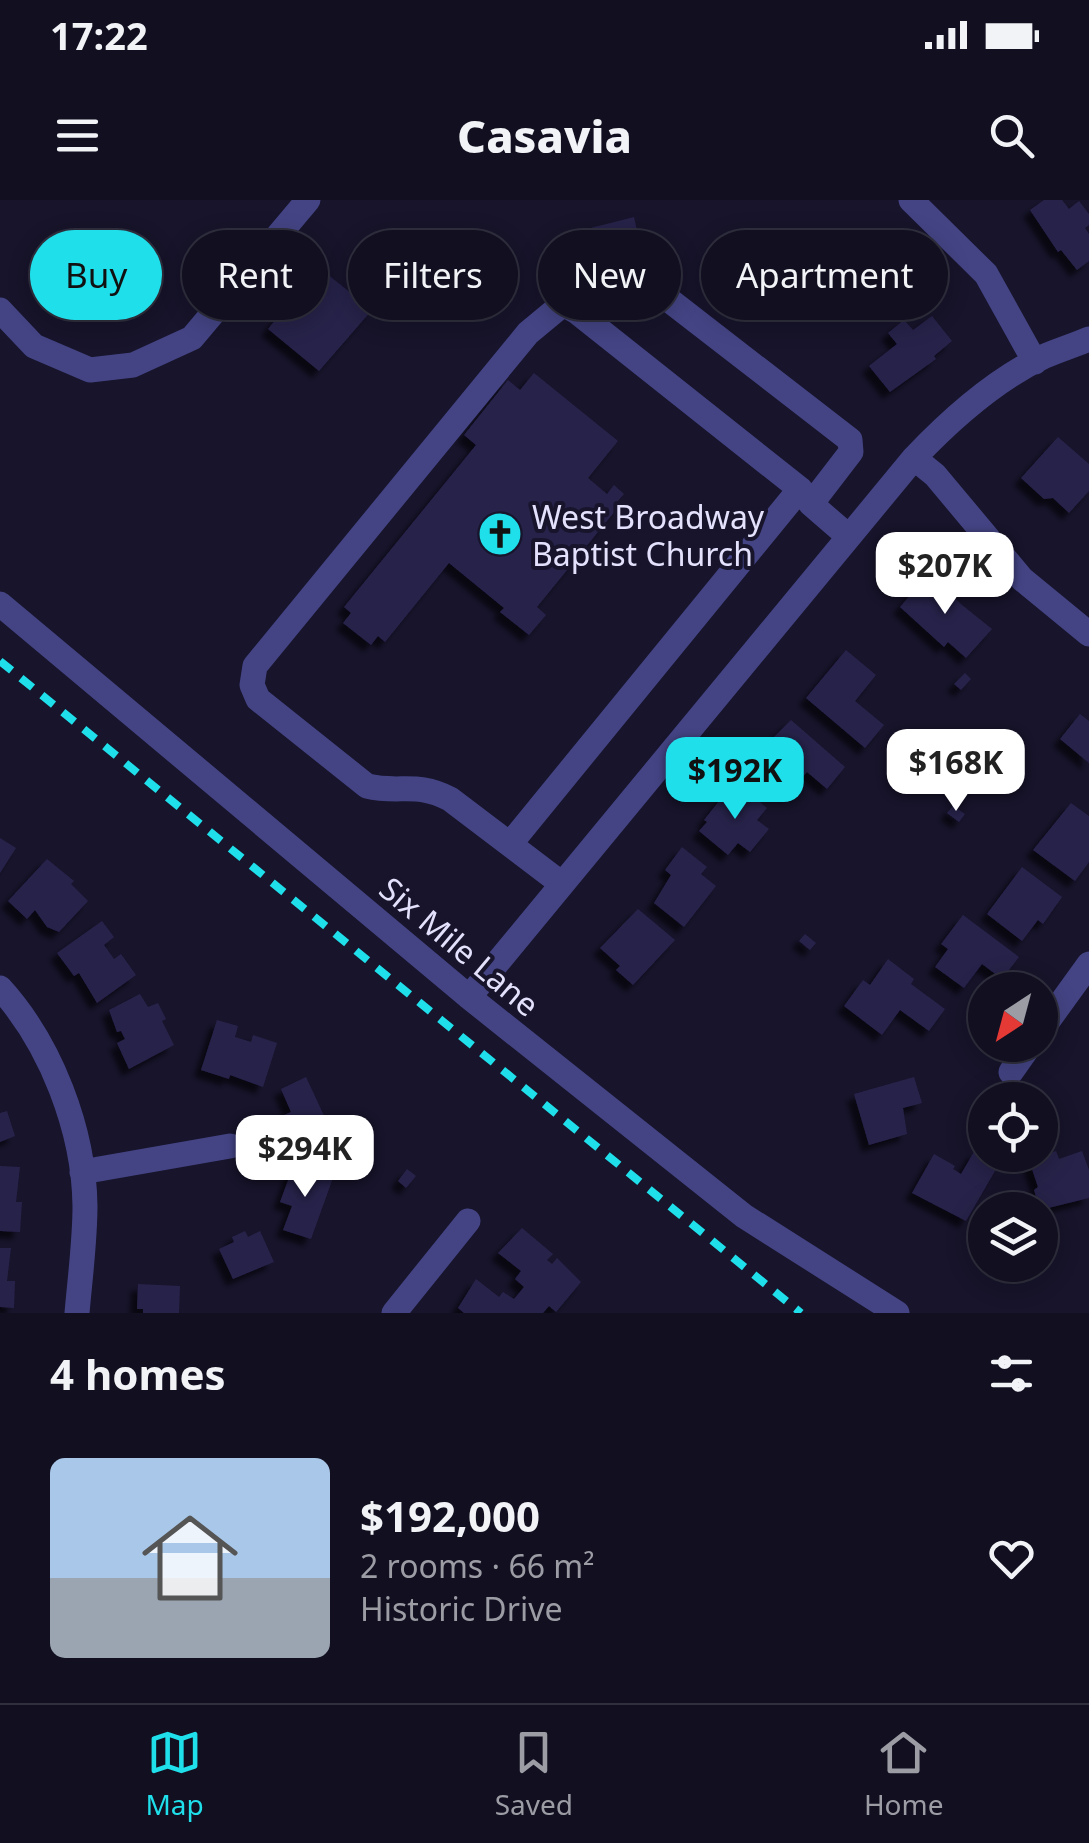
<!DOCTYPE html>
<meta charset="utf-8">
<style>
body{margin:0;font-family:"Noto Sans",sans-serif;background:#1a1829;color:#f1f3f6;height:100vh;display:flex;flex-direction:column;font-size:38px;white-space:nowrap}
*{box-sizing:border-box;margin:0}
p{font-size:32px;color:#9c9ca5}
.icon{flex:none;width:55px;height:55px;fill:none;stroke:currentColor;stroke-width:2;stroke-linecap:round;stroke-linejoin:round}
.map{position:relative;height:1113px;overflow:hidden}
.drawer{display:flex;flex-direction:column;background:#110f20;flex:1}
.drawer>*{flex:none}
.guide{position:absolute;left:30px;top:30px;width:1030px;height:90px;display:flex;gap:20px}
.needle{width:65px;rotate:216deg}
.fabs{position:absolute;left:968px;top:772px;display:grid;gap:20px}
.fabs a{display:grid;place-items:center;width:90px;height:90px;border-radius:50%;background:#110f20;box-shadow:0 5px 25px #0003,0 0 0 2px #302f3e;font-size:50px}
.price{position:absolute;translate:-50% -85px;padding:0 22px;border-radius:20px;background:#fff;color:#222;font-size:32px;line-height:65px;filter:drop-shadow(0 2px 5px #0008)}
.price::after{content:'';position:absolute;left:50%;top:60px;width:30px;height:22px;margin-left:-15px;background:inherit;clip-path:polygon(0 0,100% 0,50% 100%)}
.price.active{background:#1fdfea;color:#111}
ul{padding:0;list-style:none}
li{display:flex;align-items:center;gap:30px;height:250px;padding:0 50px}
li+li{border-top:2px solid #302f3e}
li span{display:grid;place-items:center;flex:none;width:280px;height:200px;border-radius:15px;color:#555}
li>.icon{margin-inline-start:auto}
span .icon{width:120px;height:120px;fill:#fffc;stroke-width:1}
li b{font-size:42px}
h2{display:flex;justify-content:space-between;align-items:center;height:120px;padding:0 50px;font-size:42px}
.pill{padding:0 35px;border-radius:45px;background:#110f20;box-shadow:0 5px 25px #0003,0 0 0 2px #302f3e;font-size:35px;line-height:90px}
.pill.active{background:#1fdfea;color:#111}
.status{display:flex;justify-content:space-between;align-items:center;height:70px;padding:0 50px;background:#110f20;direction:ltr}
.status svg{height:28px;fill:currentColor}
header{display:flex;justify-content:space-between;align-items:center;height:130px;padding:0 50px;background:#110f20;font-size:45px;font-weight:800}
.menu{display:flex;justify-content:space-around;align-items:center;height:140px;border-top:2px solid #302f3e;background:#110f20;font-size:28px;color:#9c9ca5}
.menu a{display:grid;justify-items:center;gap:5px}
.menu .active{color:#1fdfea}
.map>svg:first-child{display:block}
.building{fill:#28224a;filter:url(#shadow)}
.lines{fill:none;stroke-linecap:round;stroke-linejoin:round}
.minor{stroke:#444485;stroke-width:25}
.rail{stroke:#1fdfea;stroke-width:8;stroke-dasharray:15 12;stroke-linecap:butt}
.labels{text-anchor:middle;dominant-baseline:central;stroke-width:8;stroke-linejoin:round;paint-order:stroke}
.poi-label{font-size:32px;fill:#e3e1fc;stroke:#17142b;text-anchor:start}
.street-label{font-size:32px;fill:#e3e1fc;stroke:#17142b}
</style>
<div class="status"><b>17:22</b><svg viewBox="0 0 49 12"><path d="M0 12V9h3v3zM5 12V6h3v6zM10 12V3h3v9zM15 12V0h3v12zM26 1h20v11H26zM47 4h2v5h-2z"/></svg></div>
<header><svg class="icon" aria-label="menu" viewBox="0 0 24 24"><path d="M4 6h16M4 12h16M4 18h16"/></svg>Casavia<svg class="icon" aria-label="search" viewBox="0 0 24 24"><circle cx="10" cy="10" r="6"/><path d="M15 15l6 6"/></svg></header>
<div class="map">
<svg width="1089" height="1113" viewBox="0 0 1089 1113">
<defs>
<filter id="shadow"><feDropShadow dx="-7" dy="7" stdDeviation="2.5" flood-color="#0009"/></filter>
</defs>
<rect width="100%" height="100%" fill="#17142b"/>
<!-- building -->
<path class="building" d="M1044,0H1062L1069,9L1079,1L1089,14V25L1085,28L1089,34V61L1077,70L1061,50L1058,52L1030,10Z
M634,17L641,49L599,60L591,28Z
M322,70L372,110L319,171L268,129L288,104L292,107L296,102L293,100L313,75L316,77Z
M932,116L952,141L934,156L936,159L890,192L869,166L897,144L888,133L904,120L913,130Z
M534,173L618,241L588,278L607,294L614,285L624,294L617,302L620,305L537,407L546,415L529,435L500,412L504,408L449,363L385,442L378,436L371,445L343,423L351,413L344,407L476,245L464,235L508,180L520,190Z
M1058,237L1089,264V291L1069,313L1053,298L1044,299L1021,278Z
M929,373L962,405L992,429L966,458L948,442L944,447L900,407Z
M846,450L876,475L855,501L884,525L865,548L806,498Z
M965,473L971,479L961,490L954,484Z
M1080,514L1089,521V563L1060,539Z
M791,520L845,567L827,589L807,572L788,594L758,570L767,559L763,555L768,549L765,546Z
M739,585L767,608L757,620L769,629L750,652L738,643L728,655L699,631L707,622L704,620L727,591L731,594Z
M1071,603L1089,616V662L1075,681L1033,650Z
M953,606L965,614L959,622L947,613Z
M0,638L16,648L0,673Z
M682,647L707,667L701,674L716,686L684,727L654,703L671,675L665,670Z
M47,659L74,681L71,684L88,701L59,732L47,727L35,710L27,719L8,701Z
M1022,667L1062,697L1043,724L1038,720L1022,741L987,714Z
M638,709L675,740L633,785L616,770L620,766L600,748Z
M963,715L1019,757L1002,779L982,764L964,788L935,767L948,749L941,744Z
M102,721L114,737L104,745L114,759L121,754L136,775L97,803L79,773L74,776L57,753Z
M805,734L816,743L810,750L799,741Z
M888,759L914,779L911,784L945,809L929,831L900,810L882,835L844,806L863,780L870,785Z
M140,794L148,807L158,803L166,819L162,821L174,845L129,869L117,843L125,839L121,831L117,832L109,810Z
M217,820L238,826L235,837L251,842L253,835L277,843L263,887L230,875L229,879L201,870Z
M306,877L333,935L301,950L284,915L291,912L281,889Z
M914,877L922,903L903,908L907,934L869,945L854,894Z
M7,911L15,936L0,942V913Z
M975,950L999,964L966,1021L912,993L934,954L955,966L953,969L961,974Z
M1056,951L1059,959L1082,951L1089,970V998L1040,1010L1034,990L1038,987L1029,960Z
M294,964L333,978L311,1039L283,1030L292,1006L280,1002Z
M0,966L20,967L16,1002H22L20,1032L0,1031Z
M407,969L416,976L406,988L398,981Z
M522,1028L553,1054L547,1060L552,1064L557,1058L581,1082L556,1112L549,1106L543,1113H464L458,1108L476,1079L499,1097L503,1092L514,1099L524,1087L515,1079L521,1071L498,1053Z
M245,1031L248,1037L260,1031L274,1062L233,1079L219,1049L234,1042L232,1037Z
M0,1048H11L7,1081H15L14,1108L0,1107Z
M138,1084L180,1086L179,1113H143V1109H137Z"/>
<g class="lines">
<!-- minor -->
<path class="minor" d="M911,0L986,74L1035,162
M563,104L600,82L642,79L850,240L851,252L811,304
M0,110L34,146L90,170L133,165L192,138L308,0
M914,258L935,275L1022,379L1089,434
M0,404L469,797L744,1016L897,1113
M510,644L800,289
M562,684L450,599C416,581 400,594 367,586L258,499L252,485L255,466L528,133L563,104L577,112L800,289L811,304L848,336
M0,788C51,844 84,930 85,1006C85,1041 80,1078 77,1113
M469,797L914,258C950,220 996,179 1045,156C1059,150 1075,145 1089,139
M1040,832L1089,764
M1011,872L1030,845
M82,972L230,946
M394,1113L468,1021"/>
<!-- rail -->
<path class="rail" d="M0,461L801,1113"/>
</g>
<!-- icons -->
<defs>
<symbol id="church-disc" viewBox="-11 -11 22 22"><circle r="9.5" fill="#1fdfea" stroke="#17142b"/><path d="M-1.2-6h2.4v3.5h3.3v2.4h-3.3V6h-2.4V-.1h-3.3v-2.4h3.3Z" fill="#111"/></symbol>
</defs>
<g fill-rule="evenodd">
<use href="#church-disc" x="475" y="309" width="50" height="50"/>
</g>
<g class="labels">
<!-- poi labels -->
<g class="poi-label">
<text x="532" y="316">West Broadway<tspan x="532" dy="37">Baptist Church</tspan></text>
</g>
<!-- street labels -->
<g class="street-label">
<text transform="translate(460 746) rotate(40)">Six Mile Lane</text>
</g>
</g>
</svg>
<div class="fabs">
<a><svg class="needle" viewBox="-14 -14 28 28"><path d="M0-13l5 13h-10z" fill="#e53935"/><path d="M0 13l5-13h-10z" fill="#9c9ca5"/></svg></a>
<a><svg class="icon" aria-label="locate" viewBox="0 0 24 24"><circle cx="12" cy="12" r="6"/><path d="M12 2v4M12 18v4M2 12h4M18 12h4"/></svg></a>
<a><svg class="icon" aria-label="layers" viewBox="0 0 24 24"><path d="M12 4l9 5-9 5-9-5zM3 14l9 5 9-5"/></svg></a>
</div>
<b class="price" style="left:945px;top:417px">$207K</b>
<b class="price" style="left:956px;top:614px">$168K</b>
<b class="price active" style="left:735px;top:622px">$192K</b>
<b class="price" style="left:305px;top:1000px">$294K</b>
<div class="guide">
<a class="pill active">Buy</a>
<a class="pill">Rent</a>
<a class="pill">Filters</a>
<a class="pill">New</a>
<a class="pill">Apartment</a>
</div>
</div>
<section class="drawer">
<h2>4 homes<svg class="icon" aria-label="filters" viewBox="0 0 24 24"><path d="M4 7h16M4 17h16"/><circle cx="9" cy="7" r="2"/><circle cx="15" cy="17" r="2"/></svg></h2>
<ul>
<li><span style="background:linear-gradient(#a9c7e8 60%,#9aa5b1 0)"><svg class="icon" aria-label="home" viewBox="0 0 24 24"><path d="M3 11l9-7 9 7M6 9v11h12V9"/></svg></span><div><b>$192,000</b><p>2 rooms · 66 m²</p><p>Historic Drive</p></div><svg class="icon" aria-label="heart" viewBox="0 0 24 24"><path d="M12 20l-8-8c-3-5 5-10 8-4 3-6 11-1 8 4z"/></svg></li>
</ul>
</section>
<nav class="menu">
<a class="active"><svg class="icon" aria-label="map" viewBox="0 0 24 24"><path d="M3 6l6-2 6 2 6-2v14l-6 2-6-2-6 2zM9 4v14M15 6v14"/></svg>Map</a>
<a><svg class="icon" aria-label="saved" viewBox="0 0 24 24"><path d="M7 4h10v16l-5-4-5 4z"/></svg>Saved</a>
<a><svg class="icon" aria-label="home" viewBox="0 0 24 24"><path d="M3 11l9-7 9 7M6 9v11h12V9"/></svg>Home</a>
</nav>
